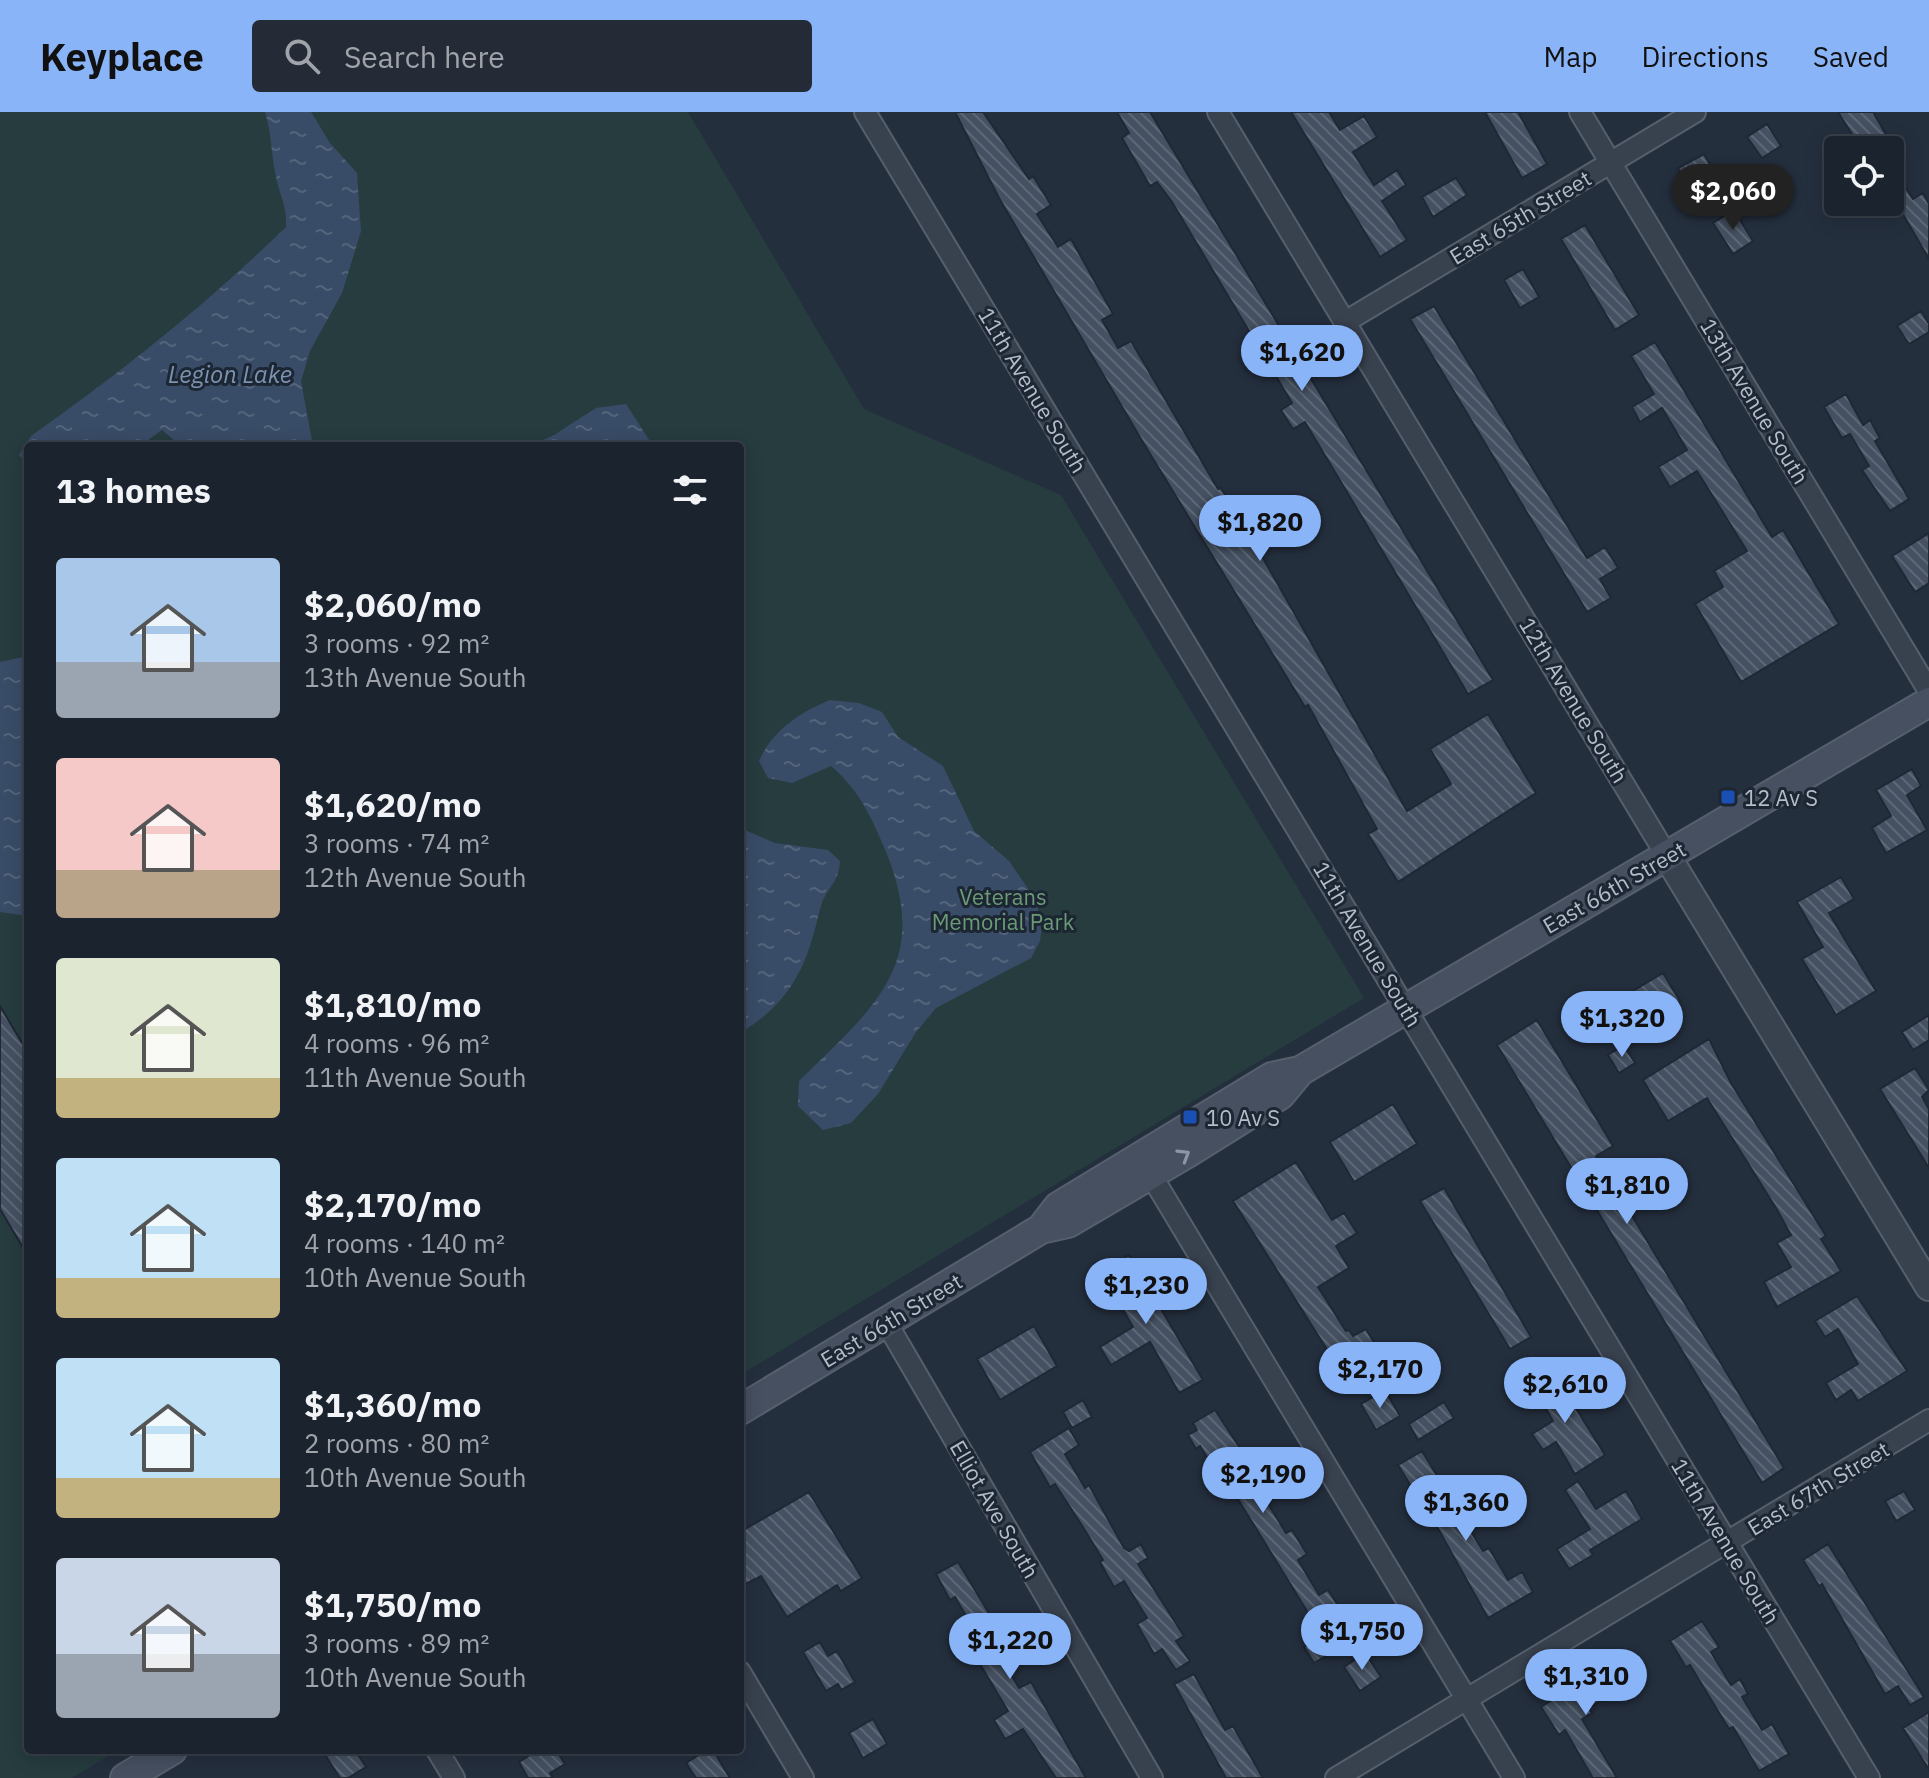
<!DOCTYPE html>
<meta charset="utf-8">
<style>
body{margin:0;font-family:"IBM Plex Sans",sans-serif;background:#242b36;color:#f1f3f6;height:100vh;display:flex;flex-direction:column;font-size:30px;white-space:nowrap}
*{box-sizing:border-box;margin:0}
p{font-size:26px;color:#a0a4aa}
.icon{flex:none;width:44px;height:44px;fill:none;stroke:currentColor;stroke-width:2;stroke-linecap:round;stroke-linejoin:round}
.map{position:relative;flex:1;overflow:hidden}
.details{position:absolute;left:24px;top:330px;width:720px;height:1312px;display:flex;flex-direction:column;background:#1b232e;border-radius:8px;box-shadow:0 4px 20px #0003,0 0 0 2px #39404a}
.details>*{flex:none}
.controls{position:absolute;left:1824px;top:24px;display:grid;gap:16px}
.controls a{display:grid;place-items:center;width:80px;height:80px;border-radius:8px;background:#1b232e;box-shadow:0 4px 20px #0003,0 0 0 2px #39404a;font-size:40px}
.price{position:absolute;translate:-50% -68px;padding:0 18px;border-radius:28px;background:#8ab4f8;color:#111;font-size:26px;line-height:52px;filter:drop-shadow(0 2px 4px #0008)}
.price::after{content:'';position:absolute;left:50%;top:48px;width:24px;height:18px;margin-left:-12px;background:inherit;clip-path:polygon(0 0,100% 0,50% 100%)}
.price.active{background:#222;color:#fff}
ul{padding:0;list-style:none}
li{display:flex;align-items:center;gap:24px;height:200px;padding:0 32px}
li span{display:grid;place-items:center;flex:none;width:224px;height:160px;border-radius:8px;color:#555}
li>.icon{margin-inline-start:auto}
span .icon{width:96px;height:96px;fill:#fffc;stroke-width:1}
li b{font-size:34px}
h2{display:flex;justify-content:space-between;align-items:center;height:96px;padding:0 32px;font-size:34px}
header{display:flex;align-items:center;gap:48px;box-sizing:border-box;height:112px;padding:0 40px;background:#8ab4f8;color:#111}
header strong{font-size:38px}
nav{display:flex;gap:44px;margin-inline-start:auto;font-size:28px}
.search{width:560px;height:72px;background:#242b36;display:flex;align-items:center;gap:20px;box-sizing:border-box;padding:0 28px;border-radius:8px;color:#a0a4aa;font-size:30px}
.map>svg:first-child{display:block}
.park{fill:#263c3f}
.water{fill:url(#water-ripples)}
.building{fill:url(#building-back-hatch);stroke:#1f2835;stroke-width:2}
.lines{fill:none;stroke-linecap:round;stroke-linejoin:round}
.minor-casing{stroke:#565f6c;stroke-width:24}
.tertiary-casing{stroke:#565f6c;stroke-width:30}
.secondary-casing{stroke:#565f6c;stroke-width:32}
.minor{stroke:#38414e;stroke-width:20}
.tertiary{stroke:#38414e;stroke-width:26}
.secondary{stroke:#465061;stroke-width:28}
.oneway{stroke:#8e96a5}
.transit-dot{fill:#1a4fb4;stroke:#1d2633;stroke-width:3}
.labels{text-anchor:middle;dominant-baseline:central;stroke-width:6;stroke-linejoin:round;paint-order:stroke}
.street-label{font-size:22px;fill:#b4bcc9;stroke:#1d2633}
.poi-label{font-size:22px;fill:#b4bcc9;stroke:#1d2633;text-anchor:start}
.park-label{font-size:22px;fill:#6b9a76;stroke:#1d2633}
.water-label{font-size:24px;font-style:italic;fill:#7c92b1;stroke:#1d2633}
</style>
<header>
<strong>Keyplace</strong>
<div class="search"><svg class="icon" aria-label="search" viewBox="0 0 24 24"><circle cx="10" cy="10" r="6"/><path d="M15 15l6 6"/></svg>Search here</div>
<nav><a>Map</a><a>Directions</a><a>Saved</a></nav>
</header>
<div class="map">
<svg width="1929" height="1666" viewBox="0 0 1929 1666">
<defs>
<pattern id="water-ripples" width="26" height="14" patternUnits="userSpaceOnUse" patternTransform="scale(2)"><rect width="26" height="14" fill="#394c67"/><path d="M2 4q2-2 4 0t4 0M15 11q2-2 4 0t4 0" fill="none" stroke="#53647b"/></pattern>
<pattern id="building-back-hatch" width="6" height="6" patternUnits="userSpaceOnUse" patternTransform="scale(2)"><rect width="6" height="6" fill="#455162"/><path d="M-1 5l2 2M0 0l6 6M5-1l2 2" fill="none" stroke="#5d6877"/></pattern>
</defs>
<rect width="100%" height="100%" fill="#242f3e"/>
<!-- park -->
<path class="park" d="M0,0H688L864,297L1061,383L1364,886L740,1263V334H28V1638H118L72,1666H0Z"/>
<!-- water -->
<path class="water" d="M265,0H311L330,31L357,61L361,119L342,181L310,239L301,269L313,334H181L162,318L140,334H28V351L19,343L31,324C122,260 207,192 286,115C287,92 280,85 276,65C271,42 272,22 265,0Z
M626,292L653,334H530L554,323L596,296Z
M28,544V804L0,800V550Z
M830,588L859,591L882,600L898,625L943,654L974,719L1009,749L1035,787L1042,812L1040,829L1031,846L936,896L916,920L878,982L851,1011L823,1018L798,994L799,969C877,892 933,851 884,735C870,702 858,677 831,654L792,671L768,666L759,649C772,619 800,600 830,588Z
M740,716L775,731L828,738L840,749C839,768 831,772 823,788C818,801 816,817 811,830C799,871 777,899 740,921Z"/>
<!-- building -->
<path class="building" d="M955,0H983L1029,67L1033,64L1051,93L1037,102L1058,135L1071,127L1113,202L1102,208L1118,236L1131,229L1218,377L1221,376L1256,434L1407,699L1451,672L1430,637L1488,602L1536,681L1398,770L1368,722L1377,717L1308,593L1305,595L1144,332L999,86Z
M1117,0H1150L1493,568L1468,582L1305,310L1293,317L1281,298L1292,291L1172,90L1157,70L1150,74L1122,26L1129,21Z
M1291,0H1329L1340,18L1364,4L1377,25L1353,40L1374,73L1397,58L1406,73L1382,89L1407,128L1380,145Z
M1485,0H1518L1547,52L1522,66Z
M1838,0H1873L1895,38H1862Z
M1767,12L1781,34L1762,46L1747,25Z
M1704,42L1717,65L1692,80L1678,56Z
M1890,51L1913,87L1923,81L1929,92V147L1900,97L1890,103Z
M1456,66L1467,83L1433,105L1422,85Z
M1734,98L1753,129L1733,142L1713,111Z
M1585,113L1639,203L1615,218L1561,127Z
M1523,157L1539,185L1520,196L1504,168Z
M1434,194L1587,446L1605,435L1618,456L1600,467L1611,486L1587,500L1410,207Z
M1921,199L1929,212V220L1909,232L1897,214Z
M1655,230L1772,425L1783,418L1839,512L1741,570L1695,492L1723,475L1714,459L1747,439L1697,359L1670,375L1658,355L1687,338L1662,296L1640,310L1632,295L1654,282L1631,244Z
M1846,282L1863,313L1870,308L1880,326L1875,329L1909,387L1890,399L1862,358L1869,354L1850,322L1842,326L1824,295Z
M1929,421V471L1915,480L1892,444Z
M1912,657L1921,674L1907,683L1927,718L1886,741L1872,716L1891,704L1876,678Z
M1841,765L1854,787L1829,801L1876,879L1836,903L1802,847L1823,835L1797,790Z
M1663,861L1680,889L1624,924L1606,895Z
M0,894L28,941V1144L0,1097Z
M1929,903V928L1913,938L1902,920Z
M1537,908L1613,1034L1596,1044L1784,1356L1762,1371L1497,933Z
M1709,927L1731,971L1826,1124L1821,1127L1841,1159L1777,1195L1764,1170L1791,1155L1777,1131L1791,1123L1776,1096L1707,986L1668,1009L1643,968Z
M1624,933L1635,951L1619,961L1608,943Z
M1915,956L1929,978L1922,985L1929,997V1056L1880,977Z
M1393,992L1417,1032L1354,1070L1330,1030Z
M1296,1050L1332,1108L1344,1101L1357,1121L1336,1134L1349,1156L1318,1175L1346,1219L1349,1218L1353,1224L1366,1217L1392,1261L1370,1274L1359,1253L1354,1256L1351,1251L1340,1258L1233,1089Z
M1444,1076L1531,1225L1510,1237L1420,1089Z
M1129,1143L1203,1268L1179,1281L1150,1230L1111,1253L1100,1235L1133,1215L1101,1160Z
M1857,1184L1907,1259L1858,1289L1851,1278L1836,1288L1826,1271L1858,1252L1838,1217L1825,1225L1815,1209Z
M1034,1214L1057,1254L1000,1288L977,1247Z
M1552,1258L1605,1343L1575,1362L1556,1330L1543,1338L1532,1322L1553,1309L1531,1271Z
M1385,1278L1400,1304L1376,1318L1361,1292Z
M1083,1288L1092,1305L1072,1316L1063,1300Z
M1444,1290L1454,1306L1418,1328L1409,1312Z
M1215,1298L1270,1382L1264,1385L1286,1421L1292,1418L1307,1442L1298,1448L1319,1483L1328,1478L1345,1504L1320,1520L1223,1363L1219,1365L1200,1334L1196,1337L1188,1323L1197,1318L1193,1311Z
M1069,1316L1079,1333L1065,1342L1085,1376L1089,1373L1124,1436L1129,1439L1141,1432L1148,1446L1138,1452L1184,1524L1176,1529L1190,1549L1176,1558L1162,1537L1154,1542L1137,1512L1147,1506L1124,1469L1114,1475L1100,1450L1103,1448L1081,1412L1055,1372L1050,1375L1030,1340Z
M1422,1339L1483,1439L1489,1436L1508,1468L1522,1460L1533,1480L1488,1506L1436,1413L1442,1410L1421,1375L1414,1379L1398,1353Z
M1578,1369L1596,1397L1626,1379L1642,1407L1590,1438L1593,1443L1569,1457L1557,1437L1590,1417L1565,1378Z
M1904,1379L1915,1398L1896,1409L1885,1389Z
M809,1380L862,1466L841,1479L837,1473L787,1505L761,1464L746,1472L740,1462V1420Z
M1828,1432L1924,1585L1910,1593L1898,1574L1885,1582L1822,1472L1819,1474L1803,1448Z
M958,1450L1010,1536L999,1542L1019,1576L1031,1570L1086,1666H1056L1023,1617L1005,1627L994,1608L1008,1599L974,1542L981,1538L972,1523L976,1521L955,1485L950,1488L936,1462Z
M1702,1509L1719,1535L1711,1540L1731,1573L1740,1567L1748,1582L1742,1585L1762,1618L1772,1612L1789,1642L1759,1659L1733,1615L1729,1617L1690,1553L1686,1555L1670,1529Z
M1322,1523L1333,1540L1314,1551L1304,1535Z
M820,1530L828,1544L837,1539L855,1570L841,1578L838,1572L826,1579L803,1540Z
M1365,1541L1381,1565L1360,1579L1344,1555Z
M1618,1549L1631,1570L1589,1596L1592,1601L1582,1607L1617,1666H1593L1565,1618L1559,1623L1541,1595L1566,1579L1570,1585Z
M1194,1562L1225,1618L1233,1614L1263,1666H1226L1174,1572Z
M1929,1600V1658L1903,1616Z
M873,1607L887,1632L863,1646L849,1621Z
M322,1638H355L366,1655L348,1666H340Z
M538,1638H556L565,1652L550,1661L553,1666H528L519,1650Z
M707,1638H713L730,1666H696L686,1651Z"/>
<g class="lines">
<defs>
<path id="minor" d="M865,0L1869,1666
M1218,0L1667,744
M1580,0L1929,579
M1345,210L1695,0
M1151,1063L1514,1666
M886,1210L1152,1666
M740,1560L803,1666
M437,1638L454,1666
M1336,1666L1929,1308"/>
<path id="tertiary" d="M1667,744L1929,1175"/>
<path id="secondary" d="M1041,1117L1058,1095L1272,965L1300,959L1929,590
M740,1298L1041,1117L1068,1111L1189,1040L1280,983L1300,959
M125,1666L172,1638"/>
</defs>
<!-- minor casing -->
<use href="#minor" class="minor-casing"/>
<!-- tertiary casing -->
<use href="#tertiary" class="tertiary-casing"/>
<!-- secondary casing -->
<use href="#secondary" class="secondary-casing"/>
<!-- minor -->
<use href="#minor" class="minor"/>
<!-- tertiary -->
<use href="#tertiary" class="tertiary"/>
<!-- secondary -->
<use href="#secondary" class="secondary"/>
</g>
<!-- one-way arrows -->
<defs><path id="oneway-chevron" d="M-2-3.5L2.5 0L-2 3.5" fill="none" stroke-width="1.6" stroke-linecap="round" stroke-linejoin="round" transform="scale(2)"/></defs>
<use class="oneway" href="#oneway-chevron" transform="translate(1184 1043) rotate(-32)"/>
<!-- markers -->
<g class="transit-dot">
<rect x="1720" y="677" width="16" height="16" rx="4"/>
<rect x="1182" y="997" width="16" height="16" rx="4"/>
</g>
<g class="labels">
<!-- street labels -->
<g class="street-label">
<text transform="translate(1520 105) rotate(-31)">East 65th Street</text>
<text transform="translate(1033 278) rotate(59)">11th Avenue South</text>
<text transform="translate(1755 289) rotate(59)">13th Avenue South</text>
<text transform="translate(1574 588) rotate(59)">12th Avenue South</text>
<text transform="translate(1614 775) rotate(-30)">East 66th Street</text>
<text transform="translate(1368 832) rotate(59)">11th Avenue South</text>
<text transform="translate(891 1208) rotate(-31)">East 66th Street</text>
<text transform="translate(1818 1376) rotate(-31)">East 67th Street</text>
<text transform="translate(995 1397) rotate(60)">Elliot Ave South</text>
<text transform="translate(1726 1429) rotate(59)">11th Avenue South</text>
</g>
<!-- poi labels -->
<g class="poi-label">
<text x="1744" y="685">12 Av S</text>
<text x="1206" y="1005">10 Av S</text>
</g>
<!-- park labels -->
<g class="park-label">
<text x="1003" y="784">Veterans<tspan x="1003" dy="25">Memorial Park</tspan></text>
</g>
<!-- water labels -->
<g class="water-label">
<text x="230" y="262">Legion Lake</text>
</g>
</g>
</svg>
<div class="controls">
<a><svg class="icon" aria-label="locate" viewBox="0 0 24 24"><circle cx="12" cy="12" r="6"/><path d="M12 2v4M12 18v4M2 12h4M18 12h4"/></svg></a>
</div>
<b class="price active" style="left:1733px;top:120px">$2,060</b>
<b class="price" style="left:1302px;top:281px">$1,620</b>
<b class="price" style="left:1260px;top:451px">$1,820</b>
<b class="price" style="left:1622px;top:947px">$1,320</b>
<b class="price" style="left:1627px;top:1114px">$1,810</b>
<b class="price" style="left:1146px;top:1214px">$1,230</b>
<b class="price" style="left:1380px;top:1298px">$2,170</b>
<b class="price" style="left:1565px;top:1313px">$2,610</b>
<b class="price" style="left:1263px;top:1403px">$2,190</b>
<b class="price" style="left:1466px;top:1431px">$1,360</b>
<b class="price" style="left:1362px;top:1560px">$1,750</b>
<b class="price" style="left:1010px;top:1569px">$1,220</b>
<b class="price" style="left:1586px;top:1605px">$1,310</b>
<section class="details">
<h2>13 homes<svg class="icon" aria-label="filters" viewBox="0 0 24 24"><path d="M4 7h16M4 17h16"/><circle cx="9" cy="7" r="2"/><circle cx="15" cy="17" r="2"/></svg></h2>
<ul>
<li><span style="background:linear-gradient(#a9c7e8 65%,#9aa5b1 0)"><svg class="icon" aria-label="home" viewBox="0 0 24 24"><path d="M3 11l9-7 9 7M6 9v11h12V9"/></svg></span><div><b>$2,060/mo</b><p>3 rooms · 92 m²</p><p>13th Avenue South</p></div></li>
<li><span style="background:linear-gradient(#f6c9c9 70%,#b9a48a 0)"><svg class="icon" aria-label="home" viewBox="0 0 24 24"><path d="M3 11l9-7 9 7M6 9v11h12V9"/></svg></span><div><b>$1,620/mo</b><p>3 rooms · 74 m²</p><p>12th Avenue South</p></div></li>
<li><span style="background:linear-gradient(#dfe7d0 75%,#c2b280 0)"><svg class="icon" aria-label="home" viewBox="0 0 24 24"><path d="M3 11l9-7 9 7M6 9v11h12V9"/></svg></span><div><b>$1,810/mo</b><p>4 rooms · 96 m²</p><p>11th Avenue South</p></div></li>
<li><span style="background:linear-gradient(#bfe0f5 75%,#c2b280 0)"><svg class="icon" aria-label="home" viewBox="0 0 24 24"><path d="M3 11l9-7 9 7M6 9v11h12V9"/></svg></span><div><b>$2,170/mo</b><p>4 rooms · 140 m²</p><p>10th Avenue South</p></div></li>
<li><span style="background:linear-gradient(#bfe0f5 75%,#c2b280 0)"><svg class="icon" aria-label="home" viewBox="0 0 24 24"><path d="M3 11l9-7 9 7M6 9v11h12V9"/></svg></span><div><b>$1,360/mo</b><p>2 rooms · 80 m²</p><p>10th Avenue South</p></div></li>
<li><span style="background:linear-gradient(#c9d6e8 60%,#9aa5b1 0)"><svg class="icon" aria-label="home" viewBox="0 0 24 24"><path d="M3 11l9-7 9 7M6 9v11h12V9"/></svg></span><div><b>$1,750/mo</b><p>3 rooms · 89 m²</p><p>10th Avenue South</p></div></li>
</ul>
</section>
</div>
